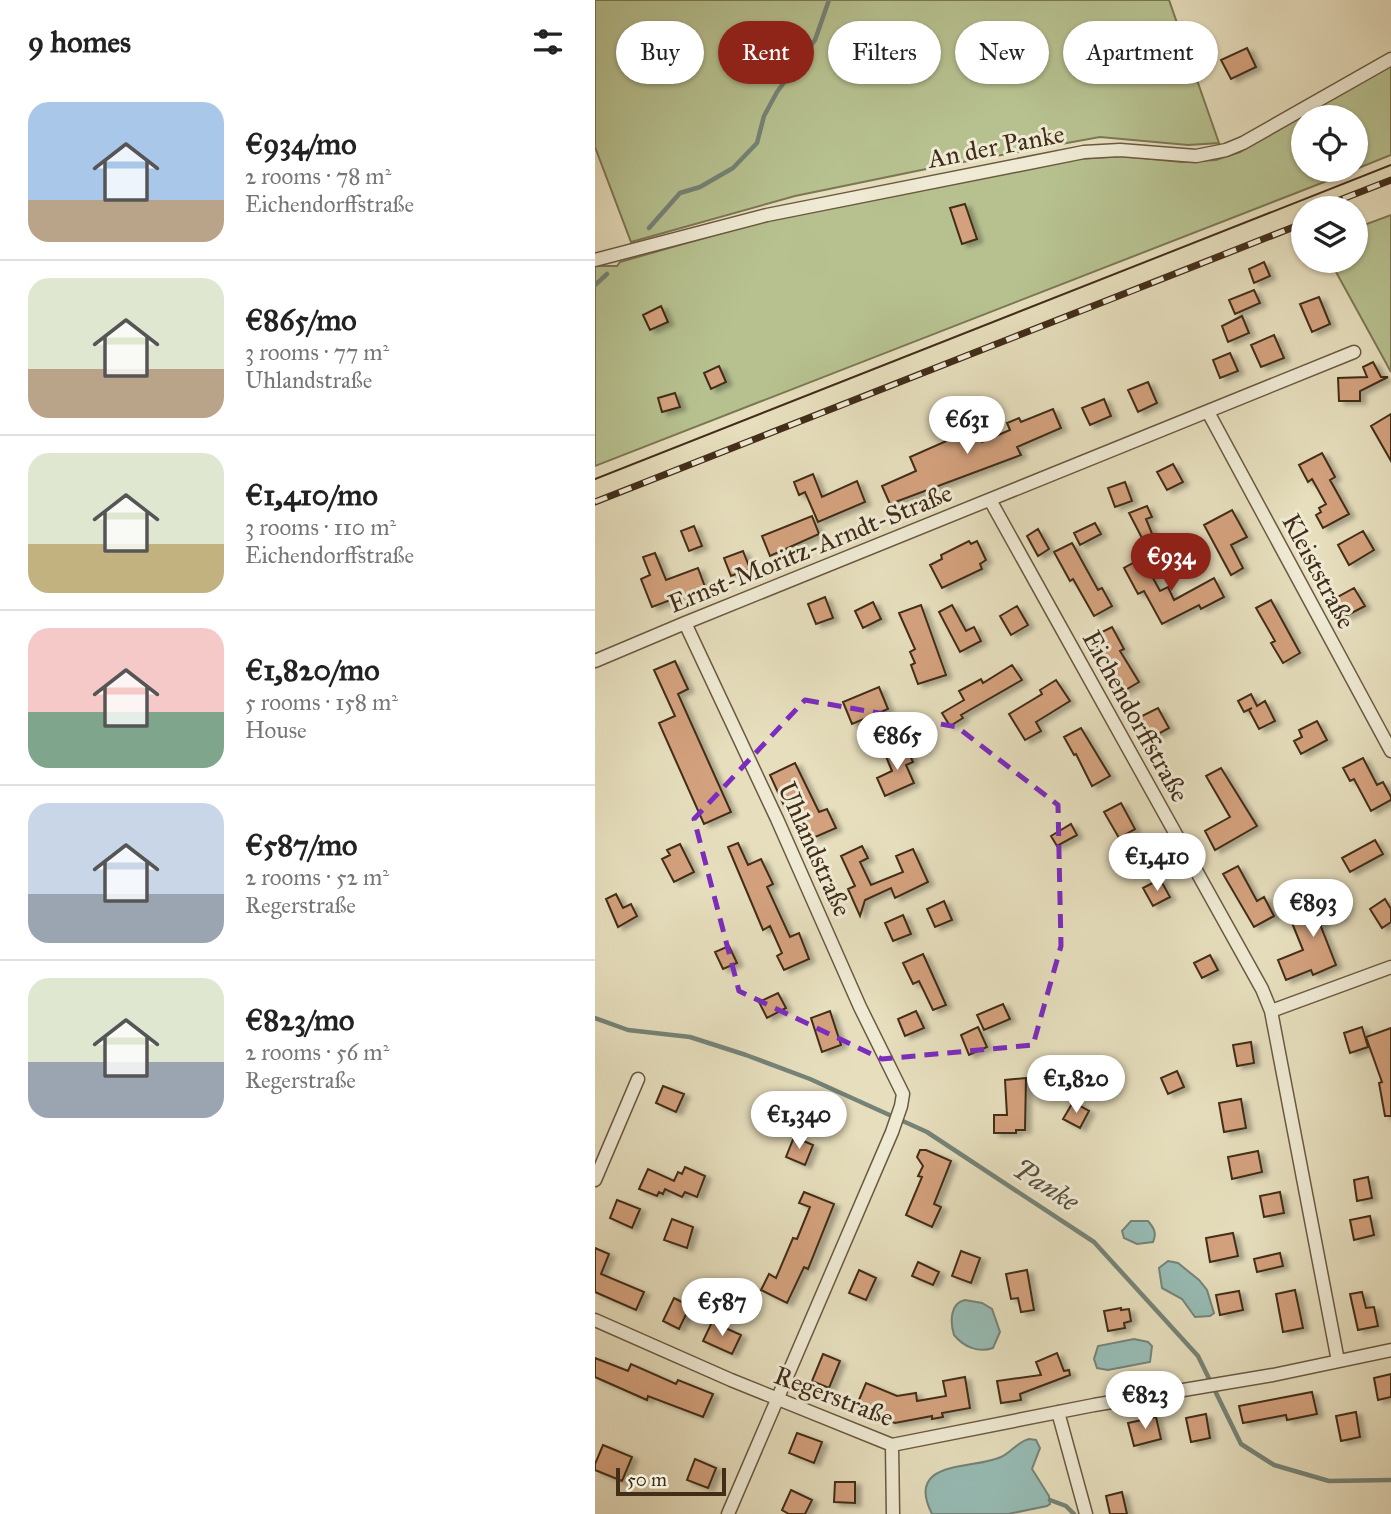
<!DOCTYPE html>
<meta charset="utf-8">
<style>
body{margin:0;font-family:"IM FELL Great Primer",serif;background:#f2f2f2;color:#222;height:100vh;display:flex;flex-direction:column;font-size:26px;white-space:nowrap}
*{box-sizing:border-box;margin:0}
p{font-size:23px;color:#767676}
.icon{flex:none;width:38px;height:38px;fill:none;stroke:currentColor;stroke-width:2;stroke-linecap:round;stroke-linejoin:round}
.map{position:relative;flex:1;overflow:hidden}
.drawer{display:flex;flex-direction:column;background:#fff;width:595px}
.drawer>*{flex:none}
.guide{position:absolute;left:21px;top:21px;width:665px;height:63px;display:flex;gap:14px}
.tools{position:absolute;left:696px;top:105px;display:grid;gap:14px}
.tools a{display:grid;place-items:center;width:77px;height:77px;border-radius:50%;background:#fff;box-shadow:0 2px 5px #0004;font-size:35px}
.scale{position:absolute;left:21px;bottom:18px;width:110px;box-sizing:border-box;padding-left:7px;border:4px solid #422d19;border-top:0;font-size:19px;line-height:24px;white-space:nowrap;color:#422d19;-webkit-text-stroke:5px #efead4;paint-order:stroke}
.price{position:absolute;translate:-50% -60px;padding:0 16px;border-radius:24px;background:#fff;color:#222;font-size:23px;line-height:46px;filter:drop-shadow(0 2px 4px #0008)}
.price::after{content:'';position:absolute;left:50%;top:42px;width:21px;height:16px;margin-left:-10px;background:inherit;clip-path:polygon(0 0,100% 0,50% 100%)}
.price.current{background:#8f2418;color:#fff}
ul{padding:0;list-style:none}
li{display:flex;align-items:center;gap:21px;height:175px;padding:0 28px}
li+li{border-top:2px solid #e0e0e0}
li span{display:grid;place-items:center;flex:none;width:196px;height:140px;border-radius:21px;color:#555}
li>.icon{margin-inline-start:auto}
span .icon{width:84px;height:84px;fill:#fffc;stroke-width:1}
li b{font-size:30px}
h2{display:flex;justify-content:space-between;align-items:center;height:84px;padding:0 28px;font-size:30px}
.pill{padding:0 24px;border-radius:32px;background:#fff;box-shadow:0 2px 5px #0004;font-size:24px;line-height:63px}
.pill.current{background:#8f2418;color:#fff}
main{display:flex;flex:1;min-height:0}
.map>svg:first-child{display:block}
.green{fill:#b7c190;stroke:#7c7754;stroke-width:2}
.water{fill:#97bcb5;stroke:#758377;stroke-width:2}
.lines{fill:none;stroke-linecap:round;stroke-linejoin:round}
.stream{stroke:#758377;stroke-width:4.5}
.building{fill:#d3a17d;stroke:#422d19;stroke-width:2;filter:url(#shadow)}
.minor-casing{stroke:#6b5942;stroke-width:15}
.minor{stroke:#efead4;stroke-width:12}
.tram{stroke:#422d19;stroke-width:2}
.rail-casing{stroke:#422d19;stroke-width:7}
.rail{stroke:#efead4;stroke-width:4.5;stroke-dasharray:13;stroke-linecap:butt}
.marked{fill:none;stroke:#7b2cbf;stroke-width:5;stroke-dasharray:14 9;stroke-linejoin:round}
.labels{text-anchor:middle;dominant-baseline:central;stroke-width:6;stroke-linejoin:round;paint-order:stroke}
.street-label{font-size:26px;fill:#422d19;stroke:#efead4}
.water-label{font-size:28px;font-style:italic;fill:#575140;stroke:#efead4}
</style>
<main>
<section class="drawer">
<h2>9 homes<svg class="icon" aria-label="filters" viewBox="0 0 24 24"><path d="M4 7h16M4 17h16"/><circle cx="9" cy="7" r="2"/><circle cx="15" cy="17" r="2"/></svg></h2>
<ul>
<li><span style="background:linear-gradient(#a9c7e8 70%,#b9a48a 0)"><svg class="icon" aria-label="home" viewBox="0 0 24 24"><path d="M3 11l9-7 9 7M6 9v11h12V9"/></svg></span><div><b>€934/mo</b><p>2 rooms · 78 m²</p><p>Eichendorffstraße</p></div></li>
<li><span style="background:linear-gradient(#dfe7d0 65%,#b9a48a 0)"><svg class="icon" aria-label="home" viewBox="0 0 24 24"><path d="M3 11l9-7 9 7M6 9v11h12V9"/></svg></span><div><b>€865/mo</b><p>3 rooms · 77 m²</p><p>Uhlandstraße</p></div></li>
<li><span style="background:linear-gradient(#dfe7d0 65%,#c2b280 0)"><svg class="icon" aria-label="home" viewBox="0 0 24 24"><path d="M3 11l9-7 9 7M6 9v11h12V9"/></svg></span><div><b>€1,410/mo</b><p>3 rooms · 110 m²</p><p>Eichendorffstraße</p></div></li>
<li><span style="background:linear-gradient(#f6c9c9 60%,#7fa58c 0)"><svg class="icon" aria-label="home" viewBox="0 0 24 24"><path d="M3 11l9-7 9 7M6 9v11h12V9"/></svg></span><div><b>€1,820/mo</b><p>5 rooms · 158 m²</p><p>House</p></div></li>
<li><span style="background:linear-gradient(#c9d6e8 65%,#9aa5b1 0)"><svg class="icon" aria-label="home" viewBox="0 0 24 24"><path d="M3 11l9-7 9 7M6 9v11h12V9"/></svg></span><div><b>€587/mo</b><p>2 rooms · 52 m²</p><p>Regerstraße</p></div></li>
<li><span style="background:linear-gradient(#dfe7d0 60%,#9aa5b1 0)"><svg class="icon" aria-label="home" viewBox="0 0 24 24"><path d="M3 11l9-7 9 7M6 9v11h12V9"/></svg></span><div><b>€823/mo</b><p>2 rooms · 56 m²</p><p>Regerstraße</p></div></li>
</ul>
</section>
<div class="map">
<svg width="796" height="1514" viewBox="0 0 796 1514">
<defs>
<filter id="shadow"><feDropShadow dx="5.5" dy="3" stdDeviation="2" flood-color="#0004"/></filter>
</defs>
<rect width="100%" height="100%" fill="#e6debd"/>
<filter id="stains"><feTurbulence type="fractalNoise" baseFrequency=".00286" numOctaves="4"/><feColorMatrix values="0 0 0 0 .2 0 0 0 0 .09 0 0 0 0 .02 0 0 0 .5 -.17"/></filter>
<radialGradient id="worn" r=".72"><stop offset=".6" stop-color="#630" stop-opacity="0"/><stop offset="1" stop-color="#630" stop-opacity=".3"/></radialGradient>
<!-- green -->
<path class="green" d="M0,0H574L624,143L593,145L505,137L346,166L200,196L36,242L0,147Z
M796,63V155L761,169V117H709V170H760L0,466V266H22L25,262L172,220L483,159L528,156L587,162L621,160L645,152L673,133Z
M796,215V372L735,261H761V228Z"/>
<!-- water -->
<path class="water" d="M536,1221H553C559,1228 562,1233 558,1242L542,1244L529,1238L527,1231Z
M573,1261L583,1263L604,1280L612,1290L619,1313L615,1316L600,1317L587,1299L567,1288L564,1268Z
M370,1300L387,1303L397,1309L405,1332L398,1348C383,1353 369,1347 359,1335C355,1322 355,1303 370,1300Z
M539,1339L553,1342L557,1346L555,1362L513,1370L502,1368L499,1359L503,1346Z
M434,1439L441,1440L445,1448L437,1469L454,1496L455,1504L452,1506L413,1514H337C309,1459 378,1470 406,1457C417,1452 422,1442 434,1439Z"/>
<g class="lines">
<!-- stream -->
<path class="stream" d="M54,228L85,193L105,187L138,168L162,143L169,116L182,92L220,40L234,0
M0,285L12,274
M0,1018L33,1030L95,1037L151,1055L215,1079L332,1132L499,1242L603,1356L646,1444L679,1465L734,1481L796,1480
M455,1500L471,1506L479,1514"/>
</g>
<!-- building -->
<path class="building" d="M652,48L661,67L636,79L626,60Z
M370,204L382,239L367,244L355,208Z
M669,262L675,276L659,283L654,269Z
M659,290L665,303L640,314L634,300Z
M724,297L735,324L717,332L705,304Z
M66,306L73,322L55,330L48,315Z
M647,316L654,333L633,342L627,326Z
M679,335L689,358L666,367L656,345Z
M635,353L643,371L625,378L618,360Z
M778,362L786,377H793L765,391V401H744L743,378L772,377L768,367Z
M124,366L131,382L116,389L109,373Z
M553,382L562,403L543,412L533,390Z
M80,393L85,407L67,412L63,398Z
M509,399L516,416L495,425L487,408Z
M458,409L466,428L422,447L426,455L295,504L287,486L321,471L315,457L356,439L350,425L361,420L371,444L385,438L387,442L415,430L412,423L424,418L426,422Z
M796,414V461L776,426Z
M727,453L740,477L735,480L754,514L728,528L721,515L726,512L724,508L731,504L717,479L713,482L704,465Z
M578,464L588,482L572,490L562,472Z
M218,474L227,497L262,481L270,502L223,522L210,492L204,495L199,482Z
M530,482L537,501L520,507L513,488Z
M552,506L557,517L551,519L558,536L548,540L534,513Z
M637,510L652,537L636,545L648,568L636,575L609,525Z
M217,516L224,534L175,556L167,536Z
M500,523L506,534L485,545L479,533Z
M99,526L107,546L94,551L86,531Z
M443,529L454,549L443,556L432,536Z
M768,531L779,550L754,565L743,545Z
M374,541L376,544L382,541L391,560L385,564L387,569L347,588L335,565L347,559L346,555Z
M477,543L503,590L507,588L517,606L499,616L478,579L475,581L459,552Z
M148,551L155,569L136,576L129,558Z
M60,553L71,580L103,568L110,587L57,607L46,579L55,575L48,557Z
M547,558L565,591L573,587L579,600L619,578L629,597L606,609L604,605L567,624L549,591L543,594L529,568Z
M759,588L770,606L751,616L741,598Z
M230,597L238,618L221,624L213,604Z
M676,600L705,653L688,663L676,643L680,641L661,608Z
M278,602L286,619L268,628L260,611Z
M326,605L351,675L323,684L316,665L320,663L315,652L320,649L304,613Z
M357,605L371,631L379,627L386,641L365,652L344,612Z
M422,606L433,625L416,635L405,616Z
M517,627L529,649L525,651L544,682L527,692L497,637Z
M80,661L93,689L83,694L136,812L109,824L64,723L80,716L59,670Z
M417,665L427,680L366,715L368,718L355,726L347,713L369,700L364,691L386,679L388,683Z
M461,680L475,701L441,722L446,731L430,740L414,714L447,694L445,690Z
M284,687L293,709L257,724L248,702Z
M656,694L662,706L670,701L680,721L664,729L654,710L657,708L649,712L643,701Z
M563,708L574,728L554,739L543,718Z
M722,721L732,740L706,754L699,741L707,737L704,730Z
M486,728L515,776L497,786L481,754L479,755L469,737Z
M310,745L318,762L311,765L319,783L290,796L282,778L297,771L290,754Z
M768,758L782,785L788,782L796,797V800L776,811L759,779L755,781L748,768Z
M200,763L224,812L232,809L241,828L218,838L203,805L191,810L175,775Z
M626,768L662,826L620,850L610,831L635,817L611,776Z
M526,803L540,829L524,838L509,812Z
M476,824L482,835L462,846L456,836Z
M780,840L788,854L755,872L747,858Z
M143,843L153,865L166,859L178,884L172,887L195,937L204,933L214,959L189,970L182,956L187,953L175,926L168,930L133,847Z
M85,844L99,872L79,882L67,859L75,855L72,850Z
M267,846L273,858L265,862L276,885L308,872L301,856L318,849L333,882L300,898L296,888L270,900L265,916L253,889L260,886L246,856Z
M643,866L662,901L669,897L679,916L659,927L628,874Z
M565,879L575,897L558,906L548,888Z
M744,891L750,905V909L745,911L747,916L725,924L741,965L718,975L716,970L691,980L683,960L708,950L695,918L726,906L723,899Z
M21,894L28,908L36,904L42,916L23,927L11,899Z
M790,899L796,909V922L787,928L775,909Z
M349,901L357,920L340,927L332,909Z
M308,915L316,934L298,941L290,923Z
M134,946L142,963L128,969L120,952Z
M328,954L351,1005L338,1010L324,981L318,984L308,963Z
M615,955L623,970L607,978L599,963Z
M183,993L191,1008L172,1018L164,1002Z
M408,1004L415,1019L389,1030L382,1015Z
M235,1011L246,1045L227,1052L216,1018Z
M321,1011L329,1028L310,1036L303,1019Z
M383,1027L392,1047L374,1055L366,1035Z
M767,1027L773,1047L755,1053L749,1033Z
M796,1028V1116H790L784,1083L787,1082L771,1037Z
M656,1042L659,1063L642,1066L638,1045Z
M582,1071L589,1087L573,1094L566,1078Z
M431,1078L430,1130H421V1133H399V1115H412L410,1080Z
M68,1086L89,1094L81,1112L61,1103Z
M646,1099L651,1128L629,1132L624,1103Z
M478,1102L494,1111L485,1128L468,1119Z
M199,1137L218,1145L210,1165L191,1157Z
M325,1150H331L356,1161L339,1204L346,1207L337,1227L311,1215L327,1177L323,1176L328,1166L322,1157Z
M663,1151L667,1172L637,1179L633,1157Z
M90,1167L110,1176L102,1197L90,1192L87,1197L70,1189L68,1194L64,1192L62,1196L44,1189L53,1169L79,1181L83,1172L87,1174Z
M773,1177L777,1198L762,1201L759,1180Z
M209,1192L239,1204L213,1269L209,1267L192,1303L166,1290L174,1274L181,1278L198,1238L202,1239L215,1207L204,1203Z
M685,1192L689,1213L669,1217L665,1196Z
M22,1200L45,1209L37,1228L15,1218Z
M775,1216L779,1235L759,1240L755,1220Z
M77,1219L98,1227L92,1248L69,1240Z
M638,1233L643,1256L615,1262L611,1238Z
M0,1248L14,1254L6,1274L49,1292L41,1310L0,1292Z
M366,1251L385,1258L376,1283L357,1276Z
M685,1253L688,1266L662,1272L659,1259Z
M323,1262L344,1272L338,1285L317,1276Z
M264,1270L281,1278L271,1300L254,1293Z
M432,1270L439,1310L426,1312L423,1298L416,1299L411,1274Z
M700,1290L708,1328L688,1332L681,1294Z
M644,1291L648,1310L625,1315L621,1295Z
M767,1292L771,1308L779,1307L783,1326L763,1330L755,1294Z
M79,1298L95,1306L84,1329L68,1321Z
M526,1308V1310L534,1309L536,1321L529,1323L530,1328L513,1331L509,1311Z
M117,1322L146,1335L137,1354L108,1341Z
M462,1353L469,1371L474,1370L475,1375L425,1394L426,1400L406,1403L402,1381L446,1375L441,1362Z
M228,1354L245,1361L234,1388L217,1381Z
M0,1358L33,1371L36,1364L81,1384L83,1380L118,1394L108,1417L53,1396L52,1400L0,1377Z
M796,1374V1397L783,1400L779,1378Z
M370,1377L375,1408L347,1413L348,1417L337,1419V1416L300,1423L261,1407L271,1383L302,1396L321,1393L322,1401L351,1396L348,1381Z
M717,1392L722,1414L692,1420L691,1415L648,1423L644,1406Z
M761,1412L765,1437L746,1441L741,1416Z
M611,1414L615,1438L596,1442L591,1418Z
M561,1417L566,1439L539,1446L533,1423Z
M202,1433L227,1442L219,1463L194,1453Z
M8,1445L37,1457L27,1481L0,1470V1464Z
M100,1459L121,1468L113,1488L92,1480Z
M240,1482H260V1503L239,1502Z
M196,1490L217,1500L210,1514H194L187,1510Z
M527,1492L532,1514H515L511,1496Z"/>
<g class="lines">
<defs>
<path id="minor" d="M0,260L172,215L489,152L525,150L601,156L631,150L648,143L796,59
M613,412L796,751
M395,500L667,989L676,1011L743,1361
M90,623L182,819L265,1007L308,1094L306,1106L297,1132L133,1514
M0,661L90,623L759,352
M676,1011L796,967
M0,1180L43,1079
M0,1320L136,1380L297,1445L499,1405L678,1375L796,1350
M463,1412L491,1514
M297,1445L298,1514"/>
</defs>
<!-- minor casing -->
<use href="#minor" class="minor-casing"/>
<!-- minor -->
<use href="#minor" class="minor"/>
<!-- tram -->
<path class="tram" d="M0,479L796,165"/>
<defs>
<path id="rail" d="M724,208L796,180
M0,502L709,223"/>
</defs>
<!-- rail casing -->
<use href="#rail" class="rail-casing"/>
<!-- rail -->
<use href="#rail" class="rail"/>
</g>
<!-- marked area -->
<path class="marked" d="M210,700L362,727L463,805L466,946L438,1045L287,1059L144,991L99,819Z"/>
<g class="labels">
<!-- street labels -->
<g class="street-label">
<text transform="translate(401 146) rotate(-11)">An der Panke</text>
<text transform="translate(215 548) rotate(-22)">Ernst-Moritz-Arndt-Straße</text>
<text transform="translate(724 571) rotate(62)">Kleiststraße</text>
<text transform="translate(541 716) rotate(61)">Eichendorffstraße</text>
<text transform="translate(220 849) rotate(66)">Uhlandstraße</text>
<text transform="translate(239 1396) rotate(21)">Regerstraße</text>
</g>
<!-- water labels -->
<g class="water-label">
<text transform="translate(451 1185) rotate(33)">Panke</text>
</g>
</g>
<rect width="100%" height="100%" filter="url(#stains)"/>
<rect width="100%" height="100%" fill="url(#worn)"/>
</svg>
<div class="tools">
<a><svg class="icon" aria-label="locate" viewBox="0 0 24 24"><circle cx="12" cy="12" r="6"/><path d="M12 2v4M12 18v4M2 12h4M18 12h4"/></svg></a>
<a><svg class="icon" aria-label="layers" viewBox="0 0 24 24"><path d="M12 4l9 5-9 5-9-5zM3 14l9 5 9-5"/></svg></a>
</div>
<div class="scale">50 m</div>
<b class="price" style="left:372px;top:456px">€631</b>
<b class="price current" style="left:576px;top:593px">€934</b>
<b class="price" style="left:302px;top:772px">€865</b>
<b class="price" style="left:562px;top:893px">€1,410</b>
<b class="price" style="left:718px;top:939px">€893</b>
<b class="price" style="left:481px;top:1115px">€1,820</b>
<b class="price" style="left:204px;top:1151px">€1,340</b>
<b class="price" style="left:127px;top:1338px">€587</b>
<b class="price" style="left:550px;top:1431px">€823</b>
<div class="guide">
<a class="pill">Buy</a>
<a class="pill current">Rent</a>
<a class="pill">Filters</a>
<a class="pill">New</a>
<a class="pill">Apartment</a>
</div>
</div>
</main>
